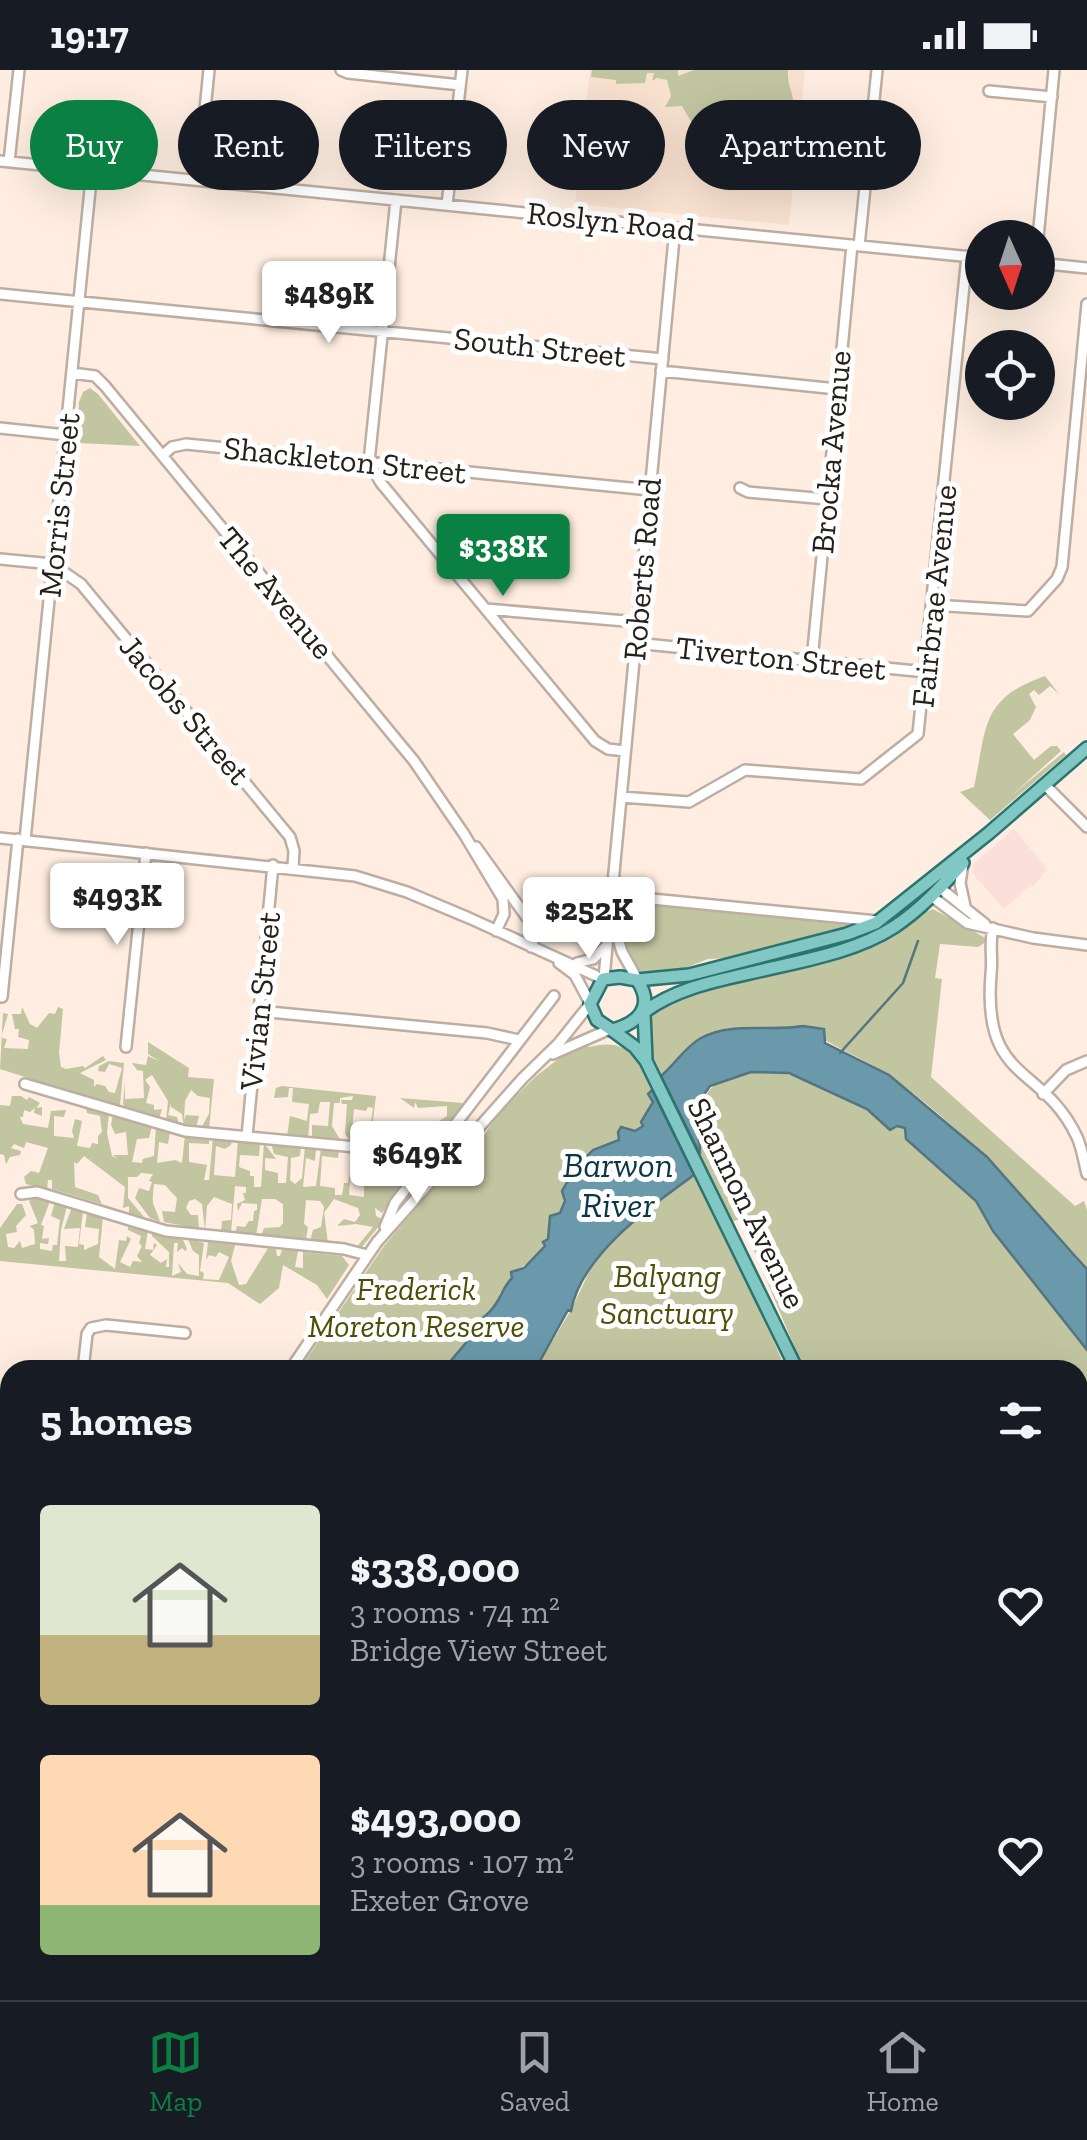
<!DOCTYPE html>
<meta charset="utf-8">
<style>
body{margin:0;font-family:"Zilla Slab",serif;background:#242831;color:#f1f3f6;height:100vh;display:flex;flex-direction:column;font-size:38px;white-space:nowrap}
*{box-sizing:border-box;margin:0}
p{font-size:32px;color:#9ea1a6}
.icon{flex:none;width:55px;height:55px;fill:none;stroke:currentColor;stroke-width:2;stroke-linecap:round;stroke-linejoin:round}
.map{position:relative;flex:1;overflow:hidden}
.side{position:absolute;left:0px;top:1290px;width:1088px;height:640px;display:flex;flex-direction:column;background:#171b24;border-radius:30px 30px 0 0;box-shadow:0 10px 40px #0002}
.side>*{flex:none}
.top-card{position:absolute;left:30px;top:30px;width:1028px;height:90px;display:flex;gap:20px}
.needle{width:65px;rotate:177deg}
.controls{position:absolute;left:965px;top:150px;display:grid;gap:20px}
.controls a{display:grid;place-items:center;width:90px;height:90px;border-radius:50%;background:#171b24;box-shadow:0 10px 40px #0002;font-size:50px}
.price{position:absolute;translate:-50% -85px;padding:0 22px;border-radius:10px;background:#fff;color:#222;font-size:32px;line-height:65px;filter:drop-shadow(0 2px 5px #0008)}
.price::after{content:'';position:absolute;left:50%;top:60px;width:30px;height:22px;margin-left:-15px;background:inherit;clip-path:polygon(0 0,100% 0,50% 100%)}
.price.current{background:#0b8043;color:#fff}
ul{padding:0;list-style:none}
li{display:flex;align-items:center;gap:30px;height:250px;padding:0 40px}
li span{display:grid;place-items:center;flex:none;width:280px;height:200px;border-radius:10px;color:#555}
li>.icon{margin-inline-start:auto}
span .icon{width:120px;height:120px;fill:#fffc;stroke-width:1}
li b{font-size:42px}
h2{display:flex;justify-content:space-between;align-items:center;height:120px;padding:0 40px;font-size:42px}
.chip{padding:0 35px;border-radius:45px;background:#171b24;box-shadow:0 10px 40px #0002;font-size:35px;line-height:90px}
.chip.current{background:#0b8043;color:#fff}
.status{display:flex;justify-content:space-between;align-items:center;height:70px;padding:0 50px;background:#171b24;direction:ltr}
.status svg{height:28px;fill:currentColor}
.tab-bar{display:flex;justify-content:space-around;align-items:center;height:140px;border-top:2px solid #363941;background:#171b24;font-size:28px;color:#9ea1a6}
.tab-bar a{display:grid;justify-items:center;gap:5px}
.tab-bar .current{color:#0b8043}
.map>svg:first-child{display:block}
.commercial{fill:#fadfdb}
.industrial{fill:#f0dfce}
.built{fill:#f9e1d0}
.green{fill:#c1c5a0}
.water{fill:#6999ab;stroke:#557580;stroke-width:2.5}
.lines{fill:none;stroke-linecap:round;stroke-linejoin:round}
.stream{stroke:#557580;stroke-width:2.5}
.minor-casing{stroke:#beaea2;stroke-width:14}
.major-casing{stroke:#2b7470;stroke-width:16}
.minor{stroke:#fff;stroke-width:9}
.major{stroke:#81c7c4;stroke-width:11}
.labels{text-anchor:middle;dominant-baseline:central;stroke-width:10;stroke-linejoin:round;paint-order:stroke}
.street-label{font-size:32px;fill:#26201c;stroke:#fff}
.park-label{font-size:32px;font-style:italic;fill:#4c4f06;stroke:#fff}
.water-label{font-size:35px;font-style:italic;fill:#093744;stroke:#fff}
</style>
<div class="status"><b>19:17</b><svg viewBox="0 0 49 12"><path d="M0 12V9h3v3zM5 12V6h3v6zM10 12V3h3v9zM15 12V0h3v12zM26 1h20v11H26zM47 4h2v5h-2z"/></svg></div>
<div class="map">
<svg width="1087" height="1930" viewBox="0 0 1087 1930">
<rect width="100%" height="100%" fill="#feede0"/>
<!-- commercial -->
<path class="commercial" d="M1014,759L1047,799L1033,817L1031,815L1004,839L972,803L973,794Z"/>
<!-- industrial -->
<path class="industrial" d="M0,1708H10V1832L0,1836Z
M10,1865V1920H88L87,1930H0V1869Z"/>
<!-- built -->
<path class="built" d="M590,0H805L789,155L575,134Z"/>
<!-- green -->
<path class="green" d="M592,0H678V6L694,0H788C787,16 792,19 793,30C795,79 769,115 723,77L722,86L706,84V69L696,60L682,36L665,37L671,26L667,10L657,8L652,11L654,3H647L645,13L616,14V10L591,7Z
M90,318L98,324L140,376L77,373L79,332L83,322Z
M1045,606L1059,624L1050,616L1039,625L1034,620L1029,624L1036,637L1030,650L1013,664L1034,690L1051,676H1057L1061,681L1011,726L1064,682L1066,685L990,750L960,722L974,717C987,657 980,629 1045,606Z
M621,831L853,853L851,856L765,880L730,888L708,889L680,900L641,902C623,884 620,858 618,834Z
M933,839L989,870L978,877L940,874L935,908L942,909L931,1007L1075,1136L1084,1131L1087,1140V1199C1026,1131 966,1058 889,1006C862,987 830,976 803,956C770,962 733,955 701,968C686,974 674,995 661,1006L646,991L644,942L661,930L796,896Z
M22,937L30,954L37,958L49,943L55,944L58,937L63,939L59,983L61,997L66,999L83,996L85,998L103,986L106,990L80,1003L94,1010V1017L97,1014L105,1016L109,1022L115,1023L122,998L109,994L105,1002L98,1001L99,996L109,991L124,993L120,1035L123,1038L0,999L3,943L8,944L1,968L7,969L4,978L28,979L29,970L18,967L19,959H15L12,944H21Z
M148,972L189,998L188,1007L214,1009L209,1059L201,1058L209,1044L210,1028L198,1026L191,1020L185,1031L184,1050L186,1045L199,1046L196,1058L184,1056L182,1044L171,1037V1033L168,1045L177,1047L179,1054L166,1051L168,1031L152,1005L145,1010L150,1017L146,1033L154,1035V1040L162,1039L159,1049L126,1039L123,1034L125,1011V1029L144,1028L143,1001L137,1000L132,993L146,995L148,986L159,991L148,984Z
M584,974L589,977C629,967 637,988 652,1020L649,1024L653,1031L644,1055L638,1060L628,1061L619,1070L593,1080L581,1093L583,1096C575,1106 568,1109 562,1121C566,1134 563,1145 549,1149C553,1174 531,1195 511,1202L512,1209L499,1224V1229L443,1300H299L384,1176L436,1114L477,1077L495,1048L535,1007L570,980Z
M768,1000C799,1004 835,1023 864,1038C884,1048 881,1052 905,1058L906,1069L976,1131L993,1161L1087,1280V1930H1055L1056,1920H1078V1300H804L741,1149L727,1153L692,1083H700C698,1021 703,1008 768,1000Z
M282,1016L376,1026L370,1074L356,1072L355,1056L370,1061L373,1038L368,1037L366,1041L354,1039L351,1072L345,1064L347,1034H342L341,1030H352L353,1026L340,1028V1033H334L332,1056L341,1071L312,1069V1055L328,1056L330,1032H320L318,1043L310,1044L308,1068L287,1066L290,1046L307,1051L309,1034L292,1032L293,1018H289L288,1027L274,1028L276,1018Z
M12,1026H21L27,1030L29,1027L40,1033L36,1038L42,1037V1046L34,1043L35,1038L30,1042L24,1040L23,1047H20L23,1054L48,1058L51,1041L66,1040L64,1047L54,1046V1066L74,1068L72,1061L75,1049L82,1051L77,1076L90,1078L92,1073L98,1074V1066L102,1062L100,1046L87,1043L86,1037L109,1043L107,1063L112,1086L118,1089L113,1085H128L126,1062L115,1064L111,1055L113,1044L152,1056L149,1068L137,1069L132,1092L142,1093L143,1089L154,1086L156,1057L170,1062L168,1074L159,1072L157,1093L175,1090L182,1093L185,1065L209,1068V1074L189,1073V1092L207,1095L204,1110H209L213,1068L232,1069L231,1075L225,1079L216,1076L214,1105L235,1107L238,1070L260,1072L259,1086L240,1085L239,1097L250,1101V1106H254V1117H261L264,1073L276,1089L265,1088V1100L278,1103V1113H286L288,1087L274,1084L271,1073L301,1076L300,1086L291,1088L290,1110L295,1114L302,1108L305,1076L316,1077L315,1091L306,1088L303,1117L316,1116L321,1078L339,1080L338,1088L322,1086L320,1116L335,1118V1125H342L344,1113H348L351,1098L349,1125L364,1127V1100L359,1099L362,1096L380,1095L388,1084L414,1087L419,1095L382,1143L375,1138L376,1146L384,1150L361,1178L355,1179L373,1157L356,1154L337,1156L344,1149L355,1152L360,1145L358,1138L334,1129L324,1143L328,1173L310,1171L313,1160L321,1157L324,1137L320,1131L306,1130L304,1154L308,1157L306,1170L261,1166L264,1158L280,1157L283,1153V1134L275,1129H262L256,1166L235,1163L237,1156L245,1157L249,1151H253L254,1141L257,1140V1134L242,1133L238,1141L237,1134L245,1130L243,1123H246V1117L235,1116L231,1163L221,1162L222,1151L231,1150L232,1134L214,1127L207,1136L205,1160L202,1134L195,1129L189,1131L186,1138L191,1145H198L199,1159L164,1152L162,1141L175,1142L177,1128L165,1115L154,1114C151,1140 154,1131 160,1152L150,1148L135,1128L139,1118L149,1121L152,1112L149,1111L153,1104L141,1103L137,1107H128V1128L144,1147L129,1143V1136L123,1138L125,1117L84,1086L77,1094L74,1092L75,1117L98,1125L102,1134L52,1119V1110H48L47,1120L26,1114L24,1107L31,1101L39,1103L48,1078L26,1072L24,1078L14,1074L11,1078L21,1081L20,1085L10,1087L6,1094L4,1085L0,1084V1035L10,1036Z
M400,1028L463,1033L468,1031L433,1077L421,1079L423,1058L419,1053H436L447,1046V1036L418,1038L415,1032L414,1038Z
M694,1105L757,1232L786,1300H535L571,1240L595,1190L616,1167Z
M38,1127L50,1131L41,1155L44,1156L42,1169L49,1168L48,1174L40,1173V1179L52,1181L53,1175H57L60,1150L51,1146L55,1132L67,1136L61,1160L59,1191H66L65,1176L78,1177L80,1158L64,1159L72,1137L83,1141L79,1174L84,1175V1180L98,1174L99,1159L85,1157L87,1143L103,1146L99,1187L115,1199L119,1170L126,1171L127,1166L131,1169L120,1192L130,1197L133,1191L142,1192L137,1186L142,1176L139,1173L141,1166L128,1160V1154L148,1160L145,1179L153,1180L154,1173L157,1175L150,1185L161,1193L167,1189L166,1197H169V1182L152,1166V1161L183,1170L187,1179L185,1181L182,1178L177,1182L178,1173H174L172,1206L181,1202L178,1193L187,1204L199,1206V1185L193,1181L188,1169L204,1173L200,1201L204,1203L203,1209L219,1210L229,1187L219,1182L216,1187L209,1185L206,1190L208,1172L235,1175L231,1191L239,1215L246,1214L268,1178L276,1179L277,1186H280L282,1179L298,1181L295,1197L303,1198V1182L342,1186L349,1195L327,1229L317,1215L283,1195L279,1218L260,1234L228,1213L0,1191V1158L17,1134H22L26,1145L16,1156L17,1162L6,1164L8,1177L14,1178L20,1171L22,1178L35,1174L34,1160L30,1156L38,1153L29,1131Z
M0,1342L10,1344V1567H0Z
M110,1920H501L500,1930H108Z"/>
<!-- water -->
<path class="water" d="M803,956L824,959L825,973L889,1005L987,1087L1075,1186L1087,1199V1280L993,1161L976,1131L906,1069L905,1058L897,1056L890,1060L867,1039L789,1003L751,1002L710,1016L703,1026L699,1051L700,1084L661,1006C675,994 686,976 701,968C733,951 770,962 803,956Z
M652,1020L694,1105C651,1136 581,1185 571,1241L568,1240L535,1300H443L475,1262L473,1258C479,1249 486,1247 492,1239C501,1229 502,1218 512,1208L511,1202L524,1198L545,1176L543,1172L548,1169L550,1146L560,1143L565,1131L562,1121C568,1109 574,1104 583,1096L580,1093L593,1080L619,1070L618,1062L621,1057L635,1061L643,1056L641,1052L653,1032L648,1024Z"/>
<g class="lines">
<!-- stream -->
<path class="stream" d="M840,983L903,913L918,871
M104,1930L105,1920"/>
<defs>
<path id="minor" d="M341,0L348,3L460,15
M989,21L1052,27
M0,91L982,188
M9,92L19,0
M198,109L209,0
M396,130L369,392L381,413L595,671L608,679L625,681
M447,135L462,0
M1038,168L1054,0
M859,176L877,0
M1038,193L1087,198
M0,224L663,289
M661,301L837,319
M72,303L95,306L105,316L414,691L464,764L503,829L504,844L496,861
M0,358L66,365
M163,385L172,377L186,374L650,420
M740,418L748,422L827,429
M0,489L53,494
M52,500L65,503L81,514L290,767L294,781L293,797
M933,535L1028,541L1057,509L1062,497L1087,234
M486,539L637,552
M635,573L926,602
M812,590L852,175
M1045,715L1087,757
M621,727L689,732L745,700L861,709L918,664L967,186
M0,768L355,806L407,822L469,848L603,909
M25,770L92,100
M476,777L533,856L536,864L531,877
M963,794L960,813L965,836
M940,818L985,854
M611,825L877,851
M931,826L967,853L1033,868L1087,875
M612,848L622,882L637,909
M993,858C989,874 993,888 991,904C982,1014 1042,993 1077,1067C1082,1078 1084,1092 1087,1104
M559,893L575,905L590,933
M577,893L593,889L605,877
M604,908L675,158
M2,927L18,769
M259,941L487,963L519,970
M126,977L146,783
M553,984L610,959
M25,1014L185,1061L431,1084
M1043,1024L1066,1000L1087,991
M247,1066L273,795
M21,1124L37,1122L166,1161L344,1179L367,1185
M385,1157L395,1133L554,926
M83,1300L87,1264L91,1258L106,1255L185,1263
M290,1300L377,1172L523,1008L558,974L590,934
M0,1333L10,1336
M0,1550H10
M1078,1838L1087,1738
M0,1847L10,1843
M96,1930L97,1920
M507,1930L508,1920
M1069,1930L1070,1920"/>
<path id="major" d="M620,907L637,910C655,936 639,953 612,960L597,950L590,934L603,909Z
M637,910L689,905L847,864L876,853L989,763L1087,678
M644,942C674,920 710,912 746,904C795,892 852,884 894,857C921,839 942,816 963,793
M644,943L646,988
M612,960L635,977L646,991L797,1300
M597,1930L604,1920"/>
</defs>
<!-- minor casing -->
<use href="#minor" class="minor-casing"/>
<!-- major casing -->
<use href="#major" class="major-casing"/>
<!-- minor -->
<use href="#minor" class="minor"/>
<!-- major -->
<use href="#major" class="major"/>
</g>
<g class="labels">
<!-- street labels -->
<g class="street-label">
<text transform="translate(611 151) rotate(6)">Roslyn Road</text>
<text transform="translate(540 277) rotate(6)">South Street</text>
<text transform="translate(831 382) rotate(-85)">Brocka Avenue</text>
<text transform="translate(345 390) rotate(6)">Shackleton Street</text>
<text transform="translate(59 435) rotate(-84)">Morris Street</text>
<text transform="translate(642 499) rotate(-85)">Roberts Road</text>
<text transform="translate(276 523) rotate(50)">The Avenue</text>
<text transform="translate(934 526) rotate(-84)">Fairbrae Avenue</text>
<text transform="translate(781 588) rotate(6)">Tiverton Street</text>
<text transform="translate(185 640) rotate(50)">Jacobs Street</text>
<text transform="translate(260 931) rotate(-84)">Vivian Street</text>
<text transform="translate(747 1133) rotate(64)">Shannon Avenue</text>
</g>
<!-- park labels -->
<g class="park-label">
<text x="667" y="1206">Balyang<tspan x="667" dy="37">Sanctuary</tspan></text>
<text x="416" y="1219">Frederick<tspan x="416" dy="37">Moreton Reserve</tspan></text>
</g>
<!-- water labels -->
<g class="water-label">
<text x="618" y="1095">Barwon<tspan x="618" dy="40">River</tspan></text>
</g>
</g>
</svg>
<div class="controls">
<a><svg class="needle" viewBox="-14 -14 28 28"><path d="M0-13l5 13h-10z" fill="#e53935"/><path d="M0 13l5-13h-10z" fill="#9ea1a6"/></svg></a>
<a><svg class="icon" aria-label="locate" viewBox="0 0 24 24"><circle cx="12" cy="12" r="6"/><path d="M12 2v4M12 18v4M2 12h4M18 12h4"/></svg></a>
</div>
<b class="price" style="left:329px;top:276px">$489K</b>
<b class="price current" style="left:503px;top:529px">$338K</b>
<b class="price" style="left:117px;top:878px">$493K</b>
<b class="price" style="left:589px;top:892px">$252K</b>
<b class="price" style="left:417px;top:1136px">$649K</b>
<div class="top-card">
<a class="chip current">Buy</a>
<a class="chip">Rent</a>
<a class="chip">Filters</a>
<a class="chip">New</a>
<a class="chip">Apartment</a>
</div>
<section class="side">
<h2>5 homes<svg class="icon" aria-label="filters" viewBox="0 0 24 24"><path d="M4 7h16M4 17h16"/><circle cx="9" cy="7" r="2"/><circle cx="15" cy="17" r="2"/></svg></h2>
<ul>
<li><span style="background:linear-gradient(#dfe7d0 65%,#c2b280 0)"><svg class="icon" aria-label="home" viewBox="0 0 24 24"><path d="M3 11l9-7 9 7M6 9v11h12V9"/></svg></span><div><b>$338,000</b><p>3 rooms · 74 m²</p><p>Bridge View Street</p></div><svg class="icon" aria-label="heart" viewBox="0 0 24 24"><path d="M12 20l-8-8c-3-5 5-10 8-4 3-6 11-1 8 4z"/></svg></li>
<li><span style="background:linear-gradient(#ffd9b3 75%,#8fb573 0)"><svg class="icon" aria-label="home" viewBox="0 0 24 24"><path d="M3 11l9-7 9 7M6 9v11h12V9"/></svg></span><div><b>$493,000</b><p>3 rooms · 107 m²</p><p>Exeter Grove</p></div><svg class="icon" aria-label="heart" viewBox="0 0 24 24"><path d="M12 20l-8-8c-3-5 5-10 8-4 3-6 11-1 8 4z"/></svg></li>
</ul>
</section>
</div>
<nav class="tab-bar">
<a class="current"><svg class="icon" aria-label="map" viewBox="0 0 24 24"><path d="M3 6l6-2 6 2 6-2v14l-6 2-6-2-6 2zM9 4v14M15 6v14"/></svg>Map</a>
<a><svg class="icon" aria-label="saved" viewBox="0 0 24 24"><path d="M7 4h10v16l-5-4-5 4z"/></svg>Saved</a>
<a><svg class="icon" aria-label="home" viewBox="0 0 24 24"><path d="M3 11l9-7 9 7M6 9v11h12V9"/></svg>Home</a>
</nav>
